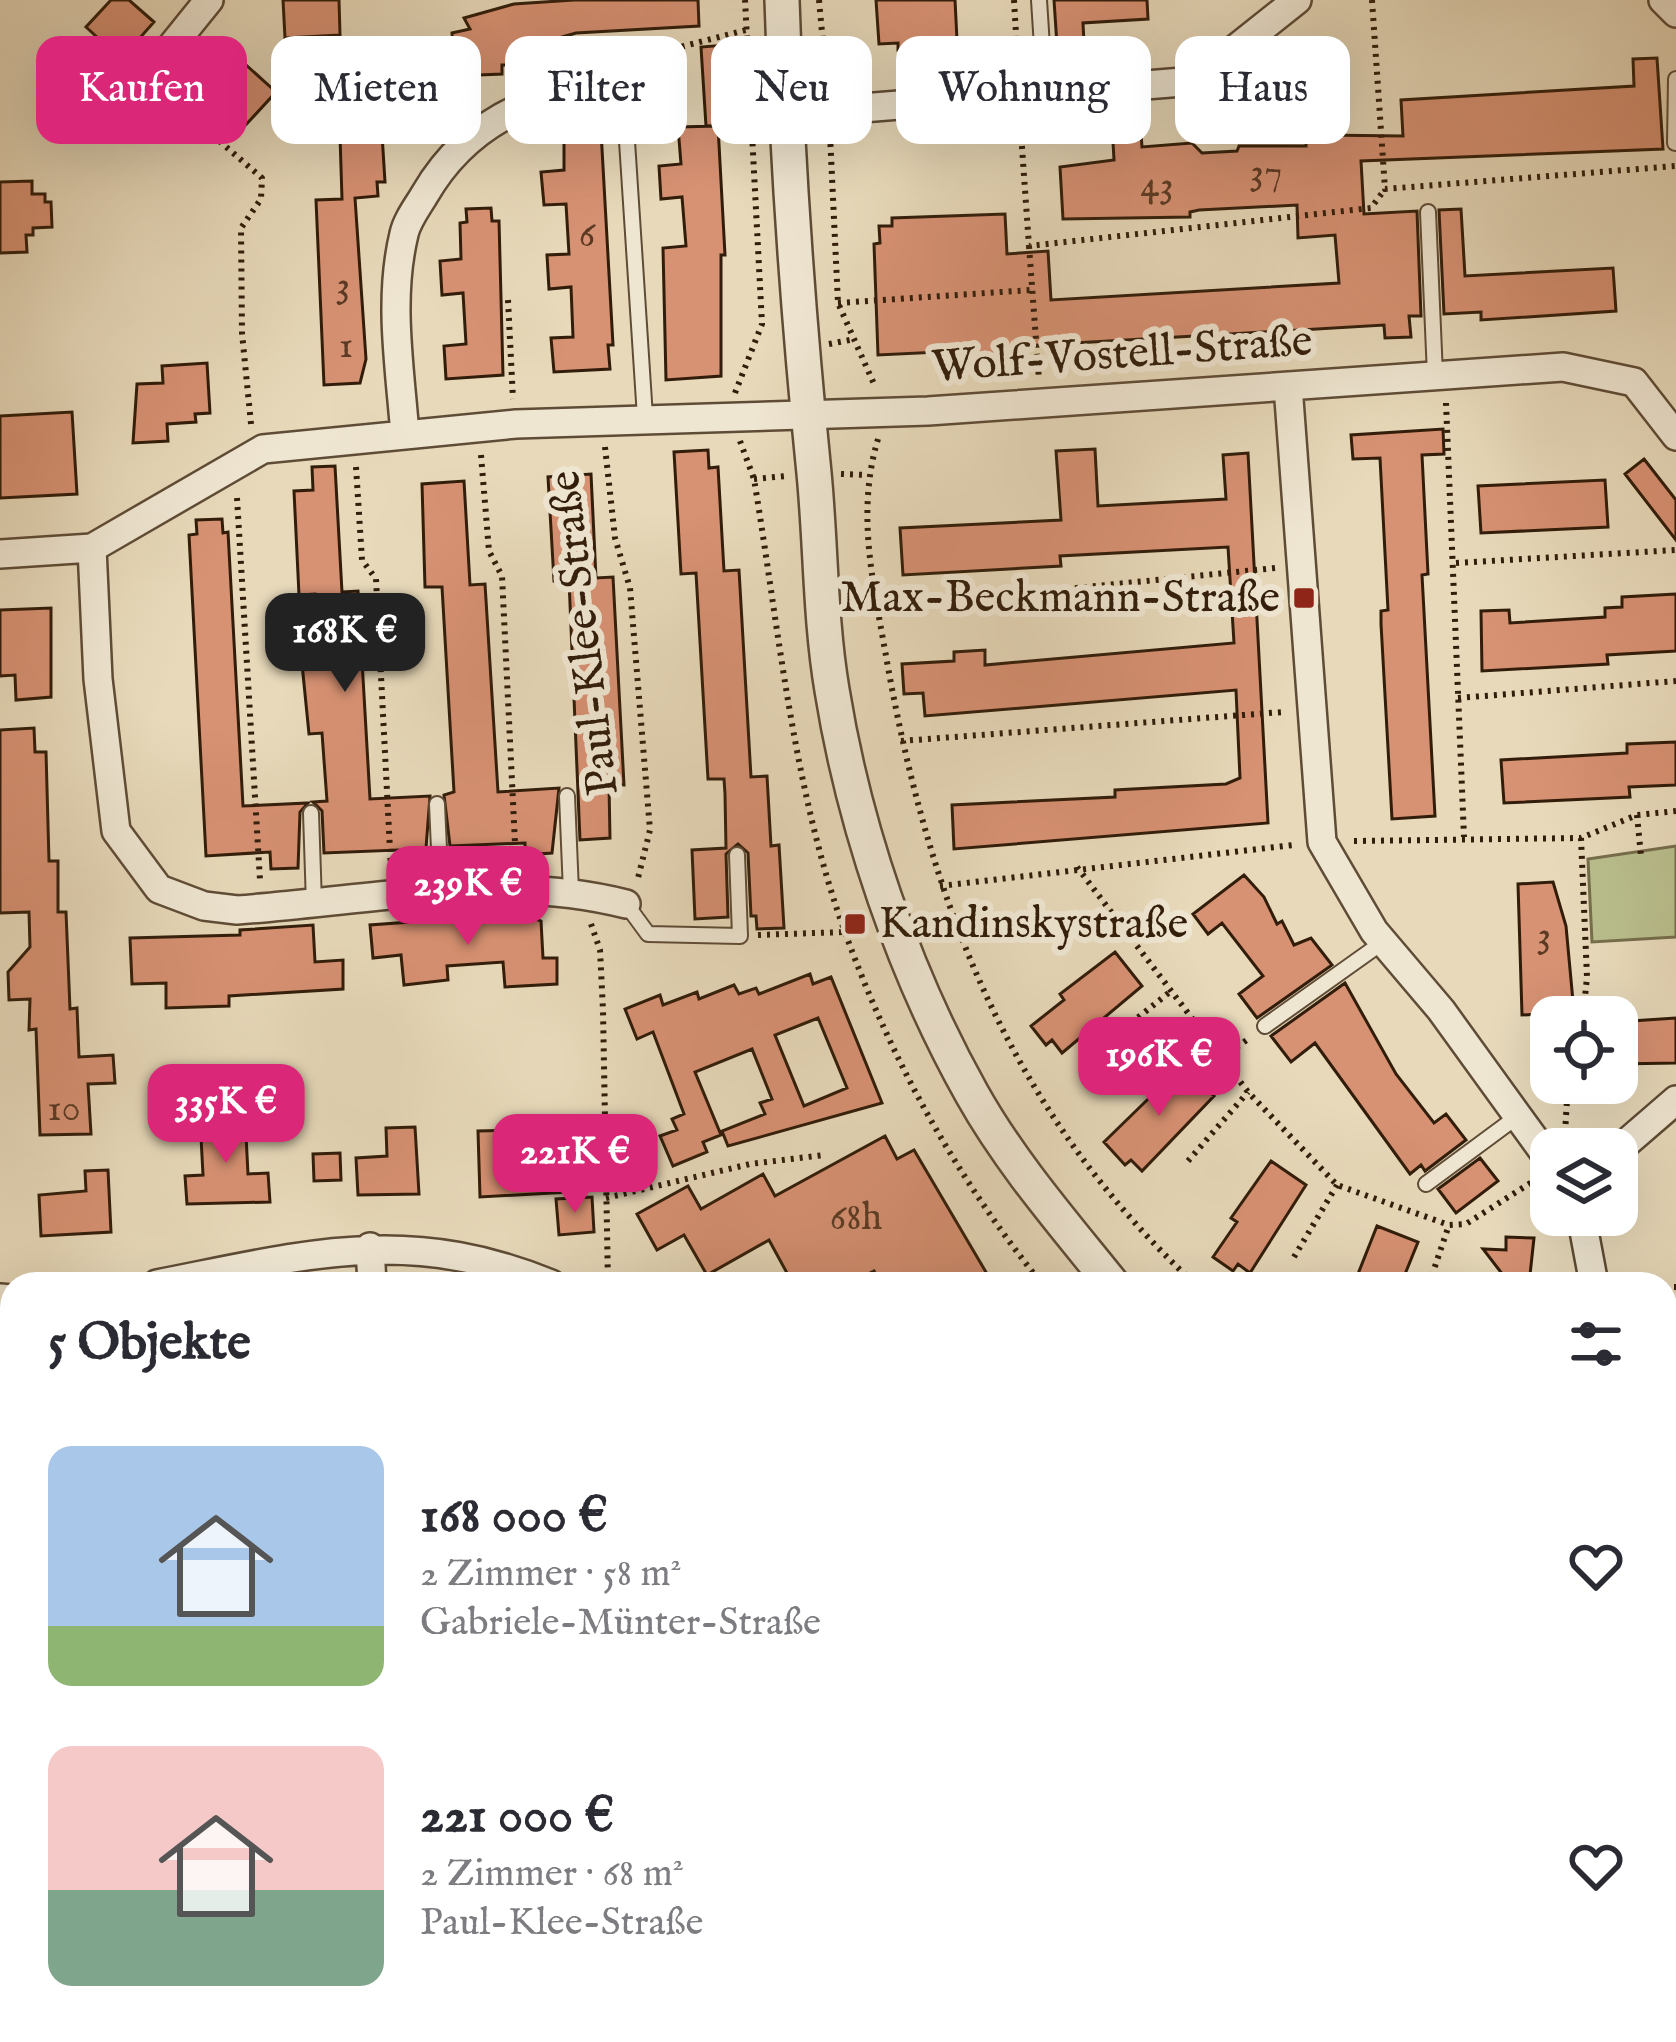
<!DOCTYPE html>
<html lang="de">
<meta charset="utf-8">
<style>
body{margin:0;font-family:"IM FELL English",serif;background:#f7f7f7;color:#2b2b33;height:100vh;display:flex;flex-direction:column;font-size:45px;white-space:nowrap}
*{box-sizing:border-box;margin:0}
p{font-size:39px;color:#7c7c81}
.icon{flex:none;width:66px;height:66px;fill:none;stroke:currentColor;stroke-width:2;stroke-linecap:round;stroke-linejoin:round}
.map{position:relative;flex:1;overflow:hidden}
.drawer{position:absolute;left:0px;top:1272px;width:1677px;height:771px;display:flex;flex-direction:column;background:#fff;border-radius:36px 36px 0 0;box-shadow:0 12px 48px #0002}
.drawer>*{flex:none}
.guide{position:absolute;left:36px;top:36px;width:1605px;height:108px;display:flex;gap:24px}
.tools{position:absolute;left:1530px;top:996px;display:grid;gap:24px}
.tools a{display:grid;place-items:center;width:108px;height:108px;border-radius:24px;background:#fff;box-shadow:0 12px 48px #0002;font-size:60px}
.price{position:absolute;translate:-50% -102px;padding:0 27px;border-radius:24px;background:#db2777;color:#fff;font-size:39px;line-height:78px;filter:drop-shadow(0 3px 6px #0008)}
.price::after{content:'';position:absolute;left:50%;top:72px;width:36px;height:27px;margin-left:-18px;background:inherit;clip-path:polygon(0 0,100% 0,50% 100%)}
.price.active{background:#222;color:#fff}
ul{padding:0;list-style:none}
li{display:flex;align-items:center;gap:36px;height:300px;padding:0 48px}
li span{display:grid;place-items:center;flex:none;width:336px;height:240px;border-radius:24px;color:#555}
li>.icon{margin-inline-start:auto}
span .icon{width:144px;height:144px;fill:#fffc;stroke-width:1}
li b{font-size:51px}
h2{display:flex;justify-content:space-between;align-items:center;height:144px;padding:0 48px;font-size:51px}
.tag{padding:0 42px;border-radius:24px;background:#fff;box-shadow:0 12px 48px #0002;font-size:42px;line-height:108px}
.tag.active{background:#db2777;color:#fff}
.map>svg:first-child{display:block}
.green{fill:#b9be8d;stroke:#766e4c;stroke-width:3}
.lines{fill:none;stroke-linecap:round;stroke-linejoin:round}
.stream{stroke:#6f7b6c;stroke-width:9}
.building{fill:#d79173;stroke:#321d0a;stroke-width:3;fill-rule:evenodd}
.service-casing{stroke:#5f4c36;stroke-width:18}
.minor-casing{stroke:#5f4c36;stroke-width:32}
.tertiary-casing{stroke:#5f4c36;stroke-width:38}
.path{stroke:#321d0a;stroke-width:6;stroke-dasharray:3 6;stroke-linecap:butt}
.service{stroke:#efe6d2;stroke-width:14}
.minor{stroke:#efe6d2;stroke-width:27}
.tertiary{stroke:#efe6d2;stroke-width:33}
.poi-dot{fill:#8f2418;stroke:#efe6d2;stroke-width:4.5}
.labels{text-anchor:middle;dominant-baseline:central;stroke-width:12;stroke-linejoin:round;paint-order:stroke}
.number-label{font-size:39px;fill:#5b3a24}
.street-label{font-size:45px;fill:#321d0a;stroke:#efe6d2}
.poi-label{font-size:45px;fill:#321d0a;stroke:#efe6d2;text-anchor:end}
</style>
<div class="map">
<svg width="1676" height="2042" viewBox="0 0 1676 2042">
<rect width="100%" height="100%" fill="#e7d9ba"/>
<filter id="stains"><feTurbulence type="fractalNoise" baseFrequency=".00167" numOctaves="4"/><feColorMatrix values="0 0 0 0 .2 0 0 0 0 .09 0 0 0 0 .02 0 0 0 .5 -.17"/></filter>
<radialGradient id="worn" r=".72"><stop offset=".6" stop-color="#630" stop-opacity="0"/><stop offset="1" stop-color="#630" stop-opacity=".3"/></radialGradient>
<!-- green -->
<path class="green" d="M1676,846V937L1592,942L1588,859Z
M0,1538L12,1550V2031H442L449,2042H0Z"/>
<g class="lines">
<!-- stream -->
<path class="stream" d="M0,1835L12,1840
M141,2031L158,2042"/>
</g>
<!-- building -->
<path class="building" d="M111,0H129L154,22L121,59L86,27Z
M283,0H339L340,35L285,38Z
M574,0H698L699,26L576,33L562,37V45L515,48L516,65H502V74L455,76L452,33L470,29L464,18L514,4Z
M876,0H955L957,40L939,41V48L898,50V43L879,44Z
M1054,0H1147L1148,19L1083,23L1084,43L1057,45Z
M725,45L731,125L706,126L701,47Z
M1657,58L1663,149L1361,161L1364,214L1417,211L1421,316H1409L1411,337L1385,338L1384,325L1024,346L1025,360L965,364L940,365L939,352L878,355L874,244L880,243L879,226H892V218L1005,214L1007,254L1048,251L1051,300L1339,283L1335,235L1298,238L1297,205L1199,210L1190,212V217L1063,219L1060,167L1114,160L1111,106L1139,105L1142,147L1192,143L1202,153L1237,151L1239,146H1306V141L1321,135L1403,136L1401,100L1634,86L1633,59Z
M245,64L276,92L242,129L203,94L225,69L234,77Z
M454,68L457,103L443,104V112L395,114L393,71Z
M589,119L590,132L601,131L613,345H608L610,369L554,372L551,338L573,337L571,287L549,289L547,255L569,254L566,204L544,205L541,172L564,170V120Z
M718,126L725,255H721V376L666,380L663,248L686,246L682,197L661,199L659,166L681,164L678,127Z
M382,134L385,182H377L378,196L355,198L366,359L360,383L324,385L316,200L342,199L340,136Z
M32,181V194H45V202H51L52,227L33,228V235H26L27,252L0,253V182Z
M491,208L492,221H499L503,375L446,379L444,346L466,344L463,293L442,295L440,261L461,259L460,223L467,222L466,209Z
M1461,209L1465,276L1613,268L1616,311L1481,320V312L1444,314L1439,210Z
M207,363L210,413L195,414L196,422L167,424L168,441L133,443L137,384L163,383L162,366Z
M72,412L77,494L0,498V416Z
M1443,429L1444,454L1422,455L1428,574L1422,575L1435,816L1392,819L1381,624V611L1388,610L1380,458L1353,459L1351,435Z
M1095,449L1098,506L1226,499L1223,455L1248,453L1268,823L954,849L952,805L1115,797V790L1226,784L1240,778L1236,690L925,716L923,693L904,694L902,664L954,661V652L985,650V665L1234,643L1228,547L1060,556L1061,566L903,575L900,528L1061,520L1056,451Z
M708,450L709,468L718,467L724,571L739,570L751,777L767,776L771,846L779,845L784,928L757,929L756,916H751L748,853L738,844L726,854L728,917L695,919L692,850L726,848L725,794L724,779H708L696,573L681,574L674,452Z
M1644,459L1676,500V540L1625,474Z
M335,466L342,592L358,591L370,799L430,796L425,861L398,862V850L324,853L322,811L313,802L327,801L322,733L309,734L302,664L319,663L315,594L299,595L294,491L313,490L312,467Z
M591,474L596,578L613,577L624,785H609L610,838L580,840L569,580L554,581L548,477Z
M1605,480L1608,527L1481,533L1478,486Z
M464,481L470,585L485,584L498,792L559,788L552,853L525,855V843L450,846L444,795L454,792L442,587H425L422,484Z
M222,519L223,533L228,532L243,806L308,803L300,812L298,868L271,869L270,852L206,856L189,535L197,534L196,520Z
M1676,594V651L1607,655L1608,664L1482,671L1481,611L1509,610L1510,623L1605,617V608L1622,607V597Z
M51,608V697L16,700L15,675L0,676V610Z
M34,728L35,752H46L49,861H58V912H66L70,1009L77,1008L79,1057L113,1055L115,1083L88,1084L91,1134L40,1135L36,1029L29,1030L30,999L9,1000L8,972L30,947L29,912L0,913V730Z
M1676,742V785L1629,787L1630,797L1504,803L1501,760L1627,753V744Z
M1244,875L1264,897L1277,924L1282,921L1294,945L1311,938L1332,965L1257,1018L1239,994L1263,976L1222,923L1208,934L1193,914Z
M1553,882L1566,926L1574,1012L1522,1015L1518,884Z
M522,914L541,921L543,958H557V984L505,987L503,962L447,966L448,980L404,985L401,955L373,958L370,925Z
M313,925L315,962L343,960V989L229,996V1006L166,1008V983L132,984L130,938L240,935V930Z
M1115,952L1142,986L1062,1053L1052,1040L1046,1045L1031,1026L1064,1000L1060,994Z
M810,974L813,984L831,977L882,1103L728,1146L722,1131L765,1114L760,1103L772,1099L752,1049L695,1072L721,1135L703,1142L707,1152L673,1166L660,1136L677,1130L672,1119L684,1114L653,1032L637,1039L625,1009L660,995L663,1005L697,992L699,999L734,985L739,994L756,988L759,994ZM818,1018L847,1088L804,1106L775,1035Z
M1345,983L1396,1074L1434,1123L1446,1114L1466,1140L1425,1171L1421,1165L1410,1174L1315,1043L1291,1062L1271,1036Z
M1676,1018V1063L1617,1064V1022Z
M1183,1065L1214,1096L1142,1171L1131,1160L1125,1165L1104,1142Z
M245,1115L248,1174L268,1173L270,1202L187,1204L185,1176L203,1175L200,1118Z
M415,1127L419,1194L358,1195L356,1158L387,1156L386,1128Z
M522,1130V1151L568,1150L569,1192L480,1197L478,1131Z
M885,1136L897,1159L914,1150L993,1284H881L874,1271L848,1284H793L769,1240L707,1275L684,1235L657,1250L637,1214L688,1186L701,1209L763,1174L775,1196Z
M340,1153L341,1180L314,1181L313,1154Z
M1480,1158L1498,1181L1456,1213L1438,1189Z
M1271,1161L1306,1185L1250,1273L1238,1264L1233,1271L1213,1257L1237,1222L1231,1218Z
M108,1170L111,1232L41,1236L39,1195L86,1191L85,1171Z
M592,1197L594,1232L559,1235L556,1199Z
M1377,1226L1418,1242L1401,1284H1354Z
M1506,1237L1534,1238L1529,1284H1510L1483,1249L1506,1250Z"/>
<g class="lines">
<defs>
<path id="service" d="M1039,0L1045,93
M623,80L645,417
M1675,143L1676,79
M1428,212L1435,375
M567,796L571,892
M437,804L441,894
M311,813L314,904
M626,904L648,934L740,936L737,855
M1265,1026L1383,942
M1426,1184L1518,1116"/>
<path id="minor" d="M1663,0L1676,13
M146,78L209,0
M788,114L1195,81L1297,0
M1288,386L1322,842L1374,931L1441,1010L1551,1162
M405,435C400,368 388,300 404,234C407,220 418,206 425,194C478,102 570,85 667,76
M92,548L98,679L116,831L159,889L204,906L237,910C363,901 502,872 626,904
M0,554L92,548L263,449L516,424L928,411L1563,367L1634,382L1676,436
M1617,1151L1676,1100
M1581,1215L1594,1284
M370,1247L372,1284
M157,1284C305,1255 406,1225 551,1284
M0,1298L12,1299
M1665,1985L1676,1984
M695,2031L698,2042
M921,2031L922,2042
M1238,2031L1239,2042
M1629,2031L1630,2042"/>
<path id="tertiary" d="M782,0C787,158 798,315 814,473C821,545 820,619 832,690C854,827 904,973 972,1094C1010,1162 1063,1223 1112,1284
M1665,1519L1676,1520"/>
</defs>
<!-- service casing -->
<use href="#service" class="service-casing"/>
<!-- minor casing -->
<use href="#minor" class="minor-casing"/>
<!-- tertiary casing -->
<use href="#tertiary" class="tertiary-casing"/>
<!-- path -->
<path class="path" d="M819,0L827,86
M1014,0L1018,68
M1372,0L1385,189L1676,166
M673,49L746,30
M165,94L262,178L261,199L241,228L242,333L251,424
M1020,119L1029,246L1371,208L1385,189
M830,135L838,303L874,384
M1029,246L1039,380
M508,300L513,399
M838,303L1031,290
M829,344L855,339
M735,393L762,324L745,0
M1446,403L1464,837
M878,439C856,512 873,582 886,656C929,901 1009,1111 1195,1284
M740,441L754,479C779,629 793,791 846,935C893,1064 957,1178 1042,1284
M605,447L615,538L630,588L650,830L638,878
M481,455L489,551L502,576L516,864
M356,467L362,560L376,579L391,869
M841,474L867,475
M754,479L786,476
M237,498L260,880
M1456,563L1676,550
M878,608L1275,568
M1458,698L1676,681
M901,741L1283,712
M1637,815L1641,856
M1581,838L1587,977L1583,1017
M1354,841L1581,838L1637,815L1676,811
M1077,867L1248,1092L1337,1185L1449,1225L1466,1224L1532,1182
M940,886L1293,845
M591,924L600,950L603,1010L608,1284
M758,935L844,932
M1110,1040L1171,991
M1222,1058L1248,1039
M1565,1133L1568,1083
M1188,1161L1248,1092
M606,1198L750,1164L824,1155
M1294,1257L1337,1185
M1429,1284L1449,1225
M1665,1287H1676
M1673,1493L1675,1467
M1669,1581L1670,1548
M0,1771L12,1779
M303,2031L308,2042"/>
<!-- service -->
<use href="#service" class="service"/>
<!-- minor -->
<use href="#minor" class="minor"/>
<!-- tertiary -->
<use href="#tertiary" class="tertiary"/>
</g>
<!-- markers -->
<g class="poi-dot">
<rect x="1292" y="586" width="24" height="24" rx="6"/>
<rect x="843" y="912" width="24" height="24" rx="6"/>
</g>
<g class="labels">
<!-- number labels -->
<g class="number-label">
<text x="1266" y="172">37</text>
<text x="1157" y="185">43</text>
<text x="587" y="235">6</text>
<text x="343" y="285">3</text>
<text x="346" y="346">1</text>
<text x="1544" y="935">3</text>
<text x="64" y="1109">10</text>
<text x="856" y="1218">68h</text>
</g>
<!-- street labels -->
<g class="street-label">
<text transform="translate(1122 355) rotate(-4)">Wolf-Vostell-Straße</text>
<text transform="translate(585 633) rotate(-97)">Paul-Klee-Straße</text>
</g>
<!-- poi labels -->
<g class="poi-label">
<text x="1280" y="598">Max-Beckmann-Straße</text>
<text x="879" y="924" text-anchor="start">Kandinskystraße</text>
</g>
</g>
<rect width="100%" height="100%" filter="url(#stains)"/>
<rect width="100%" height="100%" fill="url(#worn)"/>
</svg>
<div class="tools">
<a><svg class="icon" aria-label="locate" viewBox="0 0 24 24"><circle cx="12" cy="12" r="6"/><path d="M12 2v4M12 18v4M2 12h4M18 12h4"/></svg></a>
<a><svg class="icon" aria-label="layers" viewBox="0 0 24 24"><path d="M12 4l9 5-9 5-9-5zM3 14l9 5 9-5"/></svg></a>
</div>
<b class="price active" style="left:345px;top:695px">168K €</b>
<b class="price" style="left:468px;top:948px">239K €</b>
<b class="price" style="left:1159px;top:1119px">196K €</b>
<b class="price" style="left:226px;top:1166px">335K €</b>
<b class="price" style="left:575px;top:1216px">221K €</b>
<div class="guide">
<a class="tag active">Kaufen</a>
<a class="tag">Mieten</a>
<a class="tag">Filter</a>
<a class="tag">Neu</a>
<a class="tag">Wohnung</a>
<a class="tag">Haus</a>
</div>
<section class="drawer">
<h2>5 Objekte<svg class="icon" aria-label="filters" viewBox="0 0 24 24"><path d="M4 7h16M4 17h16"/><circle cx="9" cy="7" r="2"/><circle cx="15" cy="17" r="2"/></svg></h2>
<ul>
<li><span style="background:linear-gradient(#a9c7e8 75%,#8fb573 0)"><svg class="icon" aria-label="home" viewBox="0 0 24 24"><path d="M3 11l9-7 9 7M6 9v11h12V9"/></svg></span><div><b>168 000 €</b><p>2 Zimmer · 58 m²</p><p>Gabriele-Münter-Straße</p></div><svg class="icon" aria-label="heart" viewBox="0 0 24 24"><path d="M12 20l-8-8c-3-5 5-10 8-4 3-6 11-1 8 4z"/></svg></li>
<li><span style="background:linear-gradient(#f6c9c9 60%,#7fa58c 0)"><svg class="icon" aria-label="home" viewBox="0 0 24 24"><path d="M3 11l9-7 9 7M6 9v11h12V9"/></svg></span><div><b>221 000 €</b><p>2 Zimmer · 68 m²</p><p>Paul-Klee-Straße</p></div><svg class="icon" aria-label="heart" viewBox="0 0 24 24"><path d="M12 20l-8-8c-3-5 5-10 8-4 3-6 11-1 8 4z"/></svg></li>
</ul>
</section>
</div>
